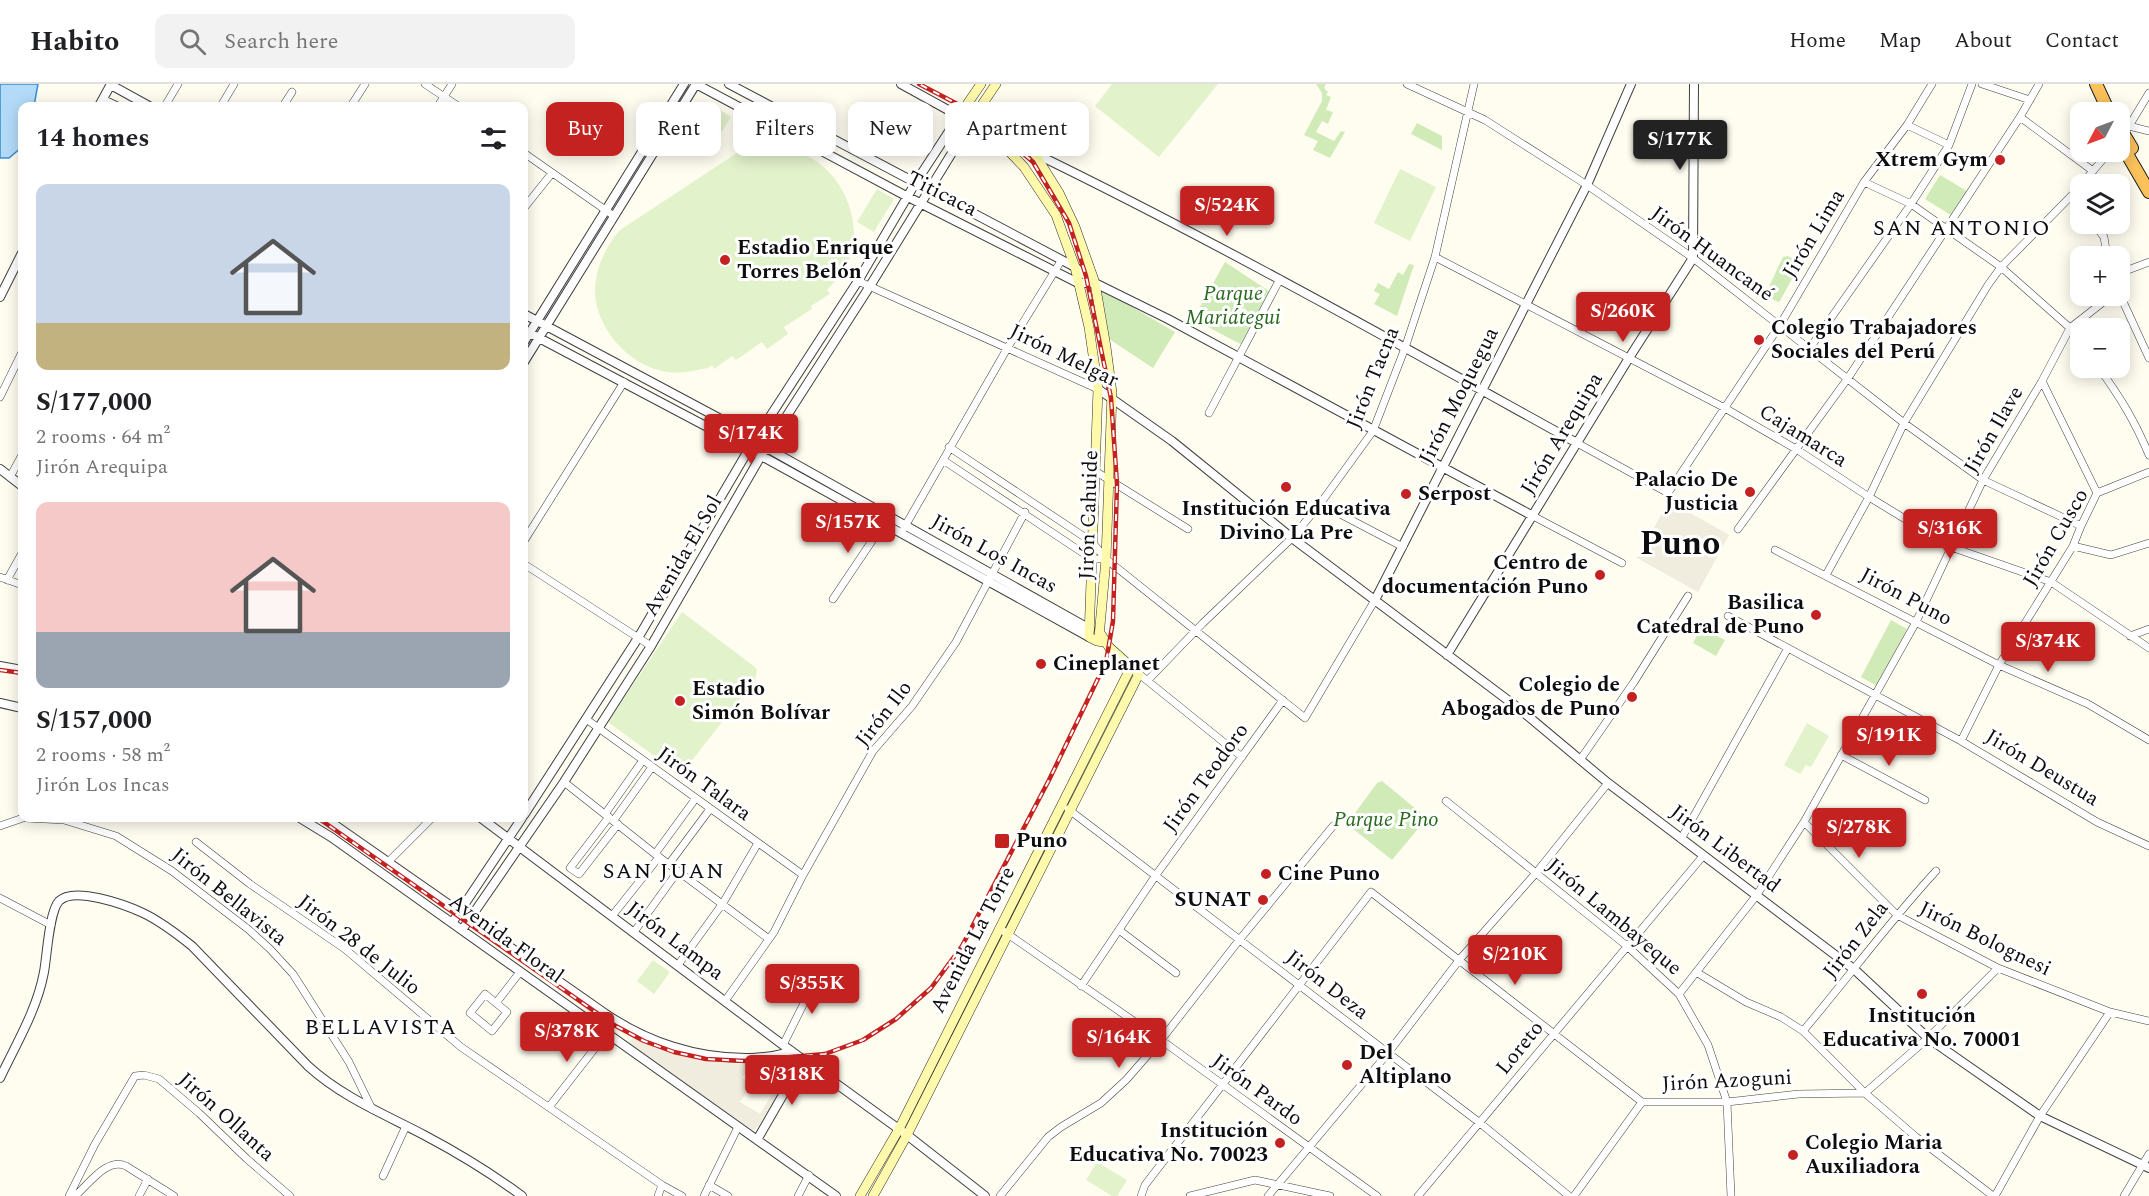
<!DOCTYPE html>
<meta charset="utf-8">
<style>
body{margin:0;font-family:Spectral,serif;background:#f2f2f2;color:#202124;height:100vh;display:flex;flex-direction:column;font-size:22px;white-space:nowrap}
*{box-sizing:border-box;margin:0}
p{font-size:20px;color:#757577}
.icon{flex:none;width:33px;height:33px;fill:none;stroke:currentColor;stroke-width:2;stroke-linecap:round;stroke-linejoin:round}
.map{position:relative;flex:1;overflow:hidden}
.drawer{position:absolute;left:18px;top:18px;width:510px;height:720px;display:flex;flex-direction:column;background:#fff;border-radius:12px;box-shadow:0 3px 15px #0003}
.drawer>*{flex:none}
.top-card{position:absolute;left:546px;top:18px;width:570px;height:54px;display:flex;gap:12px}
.needle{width:39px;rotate:229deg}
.fabs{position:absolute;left:2070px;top:18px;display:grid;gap:12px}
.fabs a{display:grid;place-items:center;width:60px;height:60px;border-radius:12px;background:#fff;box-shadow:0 3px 15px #0003;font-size:30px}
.price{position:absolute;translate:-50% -51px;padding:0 14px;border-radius:6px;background:#c42121;color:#fff;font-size:20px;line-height:39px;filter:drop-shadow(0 2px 3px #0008)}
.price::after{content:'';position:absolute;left:50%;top:36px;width:18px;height:14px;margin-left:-9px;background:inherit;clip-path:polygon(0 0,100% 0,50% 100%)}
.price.active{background:#222;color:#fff}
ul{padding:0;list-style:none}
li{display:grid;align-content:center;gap:12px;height:318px;padding:0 18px}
li span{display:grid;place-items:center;height:186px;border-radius:12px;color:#555}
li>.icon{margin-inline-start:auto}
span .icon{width:108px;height:108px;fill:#fffc;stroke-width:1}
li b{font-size:26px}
h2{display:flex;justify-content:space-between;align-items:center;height:72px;padding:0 18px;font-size:26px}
.pill{padding:0 21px;border-radius:12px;background:#fff;box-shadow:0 3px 15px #0003;font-size:21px;line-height:54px}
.pill.active{background:#c42121;color:#fff}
header{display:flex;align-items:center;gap:36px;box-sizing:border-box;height:84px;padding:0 30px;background:#fff;border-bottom:2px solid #e0e0e0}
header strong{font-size:28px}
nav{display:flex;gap:33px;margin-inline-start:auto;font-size:21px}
.search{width:420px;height:54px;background:#f2f2f2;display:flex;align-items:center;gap:15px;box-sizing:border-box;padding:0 21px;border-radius:12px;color:#757577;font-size:22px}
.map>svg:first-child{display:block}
.green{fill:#d0ebb8}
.pitch{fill:#e2f2ca}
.plaza{fill:#f0ecde;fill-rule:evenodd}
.water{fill:#b3dbf8;stroke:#378dd2;stroke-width:1.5}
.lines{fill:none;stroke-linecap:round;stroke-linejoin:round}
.minor-casing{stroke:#414141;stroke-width:8}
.tertiary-casing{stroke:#414141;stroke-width:10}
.secondary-casing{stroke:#303030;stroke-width:10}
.trunk-casing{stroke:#1f1f1f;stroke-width:14}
.minor{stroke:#fff;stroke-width:7}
.tertiary{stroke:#fff;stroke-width:8}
.secondary{stroke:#fffaab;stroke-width:9}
.trunk{stroke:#fbc25b;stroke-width:12}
.rail-casing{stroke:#c42121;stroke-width:4.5}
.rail{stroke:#fff;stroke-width:2;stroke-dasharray:7;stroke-linecap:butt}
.poi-dot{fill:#c42121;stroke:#fff;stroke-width:2}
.labels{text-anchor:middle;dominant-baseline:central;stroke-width:6;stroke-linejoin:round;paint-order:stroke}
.poi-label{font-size:21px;font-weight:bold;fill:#0e0e0e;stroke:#fff;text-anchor:start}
.street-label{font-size:21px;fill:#0e0e0e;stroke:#fff}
.park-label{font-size:21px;font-style:italic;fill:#28691c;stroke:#fff}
.neighbourhood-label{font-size:22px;letter-spacing:1.5px;fill:#0e0e0e;stroke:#fff}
.town-label{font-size:33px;font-weight:bold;fill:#0e0e0e;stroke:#fff}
</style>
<header>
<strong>Habito</strong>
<div class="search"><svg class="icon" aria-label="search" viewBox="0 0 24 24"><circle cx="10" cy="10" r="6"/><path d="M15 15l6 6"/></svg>Search here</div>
<nav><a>Home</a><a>Map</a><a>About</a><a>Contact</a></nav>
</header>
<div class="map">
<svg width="2149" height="1112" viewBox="0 0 2149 1112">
<rect width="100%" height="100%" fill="#fffdf0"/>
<!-- green -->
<path class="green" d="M1316,0H1326L1324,4L1328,8L1326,11L1331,13L1326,26L1333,28L1328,40L1322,37L1316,48L1334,57L1341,47L1345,48L1330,74L1313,66L1318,57L1304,51L1322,17V9Z
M1417,39L1442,52V66L1411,50Z
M1940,91L1972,110L1957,135L1925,115Z
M1788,172L1798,177L1800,180L1780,217L1778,218L1766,212V209L1783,173Z
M1225,178L1272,209L1244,262L1193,235Z
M1409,180L1414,181L1397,232L1374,220L1380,210L1374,207L1378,199L1389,205L1398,188L1403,191Z
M1096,202L1175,248L1153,284L1109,255Z
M1891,536L1907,545L1877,602L1861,593Z
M1701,544L1725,556L1716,572L1693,559Z
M1382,697L1427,734L1392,776L1347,740L1377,699Z"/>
<!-- pitch -->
<path class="pitch" d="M1112,0H1218L1159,73L1095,22Z
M708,18L731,33L709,68L688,52Z
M760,62C774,63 789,64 801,69C835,83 855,118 854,154C854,174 840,193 827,206L830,210L811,222L812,225L784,243L788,250L767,265L762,258L736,276L732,272L714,285L712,281L708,284C692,287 678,291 662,287C628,280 596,244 595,208C595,184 605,164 620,146L740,67Z
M1400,85L1436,103L1410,157L1374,139Z
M877,105L894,115L874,148L857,138Z
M682,528L755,583L757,586L755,596L686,684L676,688L608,638Z
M1807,639L1829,652L1811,683L1806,681L1800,690L1784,681Z
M653,876L670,888L654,910L637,897Z
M1097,1078L1127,1096L1117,1112H1112L1086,1096Z"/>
<!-- plaza -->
<path class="plaza" d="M1669,417L1729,451L1698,508L1637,474Z
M633,954L660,966L701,977L769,982L780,989L783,994L782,1004L756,1045L753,1046L628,960ZM754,987L772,994L777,999L776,1004L760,1030L740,1018L752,1000L742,994L746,988Z"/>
<!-- water -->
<path class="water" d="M0,0H38L34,22H22V63L9,74H0Z"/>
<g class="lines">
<defs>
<path id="minor" d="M425,0L458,22
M1407,0L1485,36L1587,101L1693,174L1904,339L1983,396L2081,442
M1982,0L2030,16
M165,22L178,0
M221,22L234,0
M283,22L292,8
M351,22L365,0
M438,22L452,0
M2020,33L2093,87
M1907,41L1949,61
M2129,42L2149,47
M2122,49L2129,42L2149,9
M524,69L614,132
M1864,98L1911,120L2001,183L2070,244L2080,258
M2082,100L2109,68
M2073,112L2080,122
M524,124L552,89
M2094,140L2104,153L2107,172
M1435,173L1723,323L1796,365L1869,413L1951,463L2051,498L2149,564
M2120,189L2149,178
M858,197L1098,305
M2120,211L2149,274
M1810,264L1911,120L1949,61L1972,0
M2099,284C2120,313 2135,337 2149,371
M2042,297L2097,409
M0,313L22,268
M1209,329L1280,195
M1577,359L1668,409L1780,241L1864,98L1907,41L1932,0
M949,363L1092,458L1106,475L1305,634L1375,516
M943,376L1092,475H1106
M1095,387L1188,445
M10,393L22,371
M1338,429L1403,463
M1533,432L1622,479
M904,444L1008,263L1061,177
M1738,445L1848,294L2020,33L2039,0
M524,457L624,298
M2073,462L2111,471L2149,459
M1775,466L1999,581L2088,620L2149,656
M524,480L651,562
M1826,491L1869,413L1904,339L1988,201L2001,183L2080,103
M0,493L22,501
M7,496L22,469
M833,515L884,439
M1728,532L1961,657L2097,738L2149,762
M2130,552L2149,545
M1139,590L1242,673
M1148,596L1203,539L1292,454L1320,420L1373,347L1405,264L1435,173L1474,0
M586,635L803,791
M1961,657L1999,581L2073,462L2081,442L2097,409L2149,388
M1841,671L1925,716
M1580,676L1634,598L1688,512
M564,698L655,770
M1446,717L1627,862L1679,910L1708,961L1727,1018L1731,1112
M1068,725L1480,1039L1569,1112
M605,730L643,676
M609,733L570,784L579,790L618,740
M26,734L64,736L116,752L172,787L248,845L270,865L293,890L349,978L372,1025
M614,736L652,683
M1804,738L1897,831L1998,884L2110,928L2149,937
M0,742L23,734
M1681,755L1788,564
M196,758L250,800L345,865L461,963L662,1101L682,1112
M655,770L696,714
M659,773L769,855
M388,778L432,734
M669,780L710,725
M0,814L51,841
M612,832L659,773L657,771
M999,844L1161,956L1377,1112
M1119,846L1176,889
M634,848L678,787
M678,881L723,819L758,759
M1696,888L1746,918L1781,933L1803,947L1865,1009L1916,1053L1993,1112
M1081,902L1156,791L1283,616
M485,910L507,928L492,947L470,929Z
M1679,910L1756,812L1804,738L1916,538L1983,396L2042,297L2070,244L2111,212
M725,917L774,848L803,791L873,667L912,622L956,558L1025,428
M496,919L520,888
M1803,947C1848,894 1889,838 1936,787
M783,961L819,889
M1642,1018H1727L1799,1010L1865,1009L1928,954L1998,884
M549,1023L606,950
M383,1092L406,1042
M709,1101L728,1112
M69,1112L95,1060L135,992L144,991L159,995L199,1029L247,1075L290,1112
M75,1112C89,1100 107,1073 126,1082L174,1112
M139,1112L148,1095
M658,1112L662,1101
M704,1112L738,1043
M798,1112L809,1091
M1000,1112L1048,1053L1061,1043L1101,1019L1126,996L1161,956L1240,855L1333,742
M1141,1112L1145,1101L1371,808L1642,1018
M1190,1112L1255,1096L1330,1112
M1268,1112L1388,969L1460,875L1536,789L1608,699
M1418,1112L1703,772
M1574,1112L1642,1018
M1995,1112L2040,1032L2110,928
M2124,1112L2149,1070"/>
<path id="tertiary" d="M696,0L908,113L1078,199H1095
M729,0L1075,183L1095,199L1168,235L1533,432
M111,1L149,22
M103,16L116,22
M99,22L111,0
M1034,69C1219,159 1398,260 1577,359
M0,213L22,169
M524,230L745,348L767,364L1090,545
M524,246L749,365L1089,553
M524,258L684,0
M524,278L696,0
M1098,305L1172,357L1292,454L1517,623L1608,699L1855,886L1928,954L2040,1032L2149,1084
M0,385L22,402
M1375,516L1587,101L1631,0
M1447,571L1629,274L1693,174L1694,0
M0,582L22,586
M0,619L22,624
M524,731L638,554L749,365L858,197L916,98L959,32L901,0
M300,734L331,753L836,1112
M325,734L603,928C646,958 697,975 750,974C765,973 777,973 790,967
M481,734L783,961L907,1051L985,1112
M452,839L522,734
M462,846L564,698L651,562L761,372L870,202L971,38
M0,994C16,960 37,926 44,888C47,872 49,828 59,817C74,802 126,821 143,829C160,837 177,850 192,862L308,982C342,1013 384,1030 424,1051C458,1069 491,1089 522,1112
M757,1056L803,976"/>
<path id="secondary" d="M981,0L959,32L1003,61L1024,83L1056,131L1075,183L1089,243L1098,305L1089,553L1097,557L1104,558
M967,21L1034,69L1059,109L1075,143L1095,199L1106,263L1112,309L1106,475L1099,553
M975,31L996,0
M860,1112L899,1045L1131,583
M873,1112L907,1051L1139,590L1109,563L1100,549"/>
<path id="trunk" d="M2096,0L2109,28
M2120,44L2132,64
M2120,58L2149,108"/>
</defs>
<!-- minor casing -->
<use href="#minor" class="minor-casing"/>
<!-- tertiary casing -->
<use href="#tertiary" class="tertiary-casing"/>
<!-- secondary casing -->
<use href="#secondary" class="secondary-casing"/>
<!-- trunk casing -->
<use href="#trunk" class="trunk-casing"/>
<!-- minor -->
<use href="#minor" class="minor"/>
<!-- tertiary -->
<use href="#tertiary" class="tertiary"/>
<!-- secondary -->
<use href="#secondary" class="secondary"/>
<!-- trunk -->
<use href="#trunk" class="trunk"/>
<defs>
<path id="rail" d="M0,586L22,589
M318,734L614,941L644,957L674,968L706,975L745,977L825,970L863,956L896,935L931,904L962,862L1049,696L1106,578L1113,537L1117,400L1111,314L1086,192L1069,139L1033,78L1001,50L965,24L919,0"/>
</defs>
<!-- rail casing -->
<use href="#rail" class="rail-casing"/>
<!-- rail -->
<use href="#rail" class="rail"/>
</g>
<!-- markers -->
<g class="poi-dot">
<circle cx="2000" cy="76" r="6"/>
<circle cx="725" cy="176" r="6"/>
<circle cx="1759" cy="256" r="6"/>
<circle cx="1286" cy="403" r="6"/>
<circle cx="1750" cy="408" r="6"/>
<circle cx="1406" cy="410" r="6"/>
<circle cx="1600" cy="491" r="6"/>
<circle cx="1816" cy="531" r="6"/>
<circle cx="1041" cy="580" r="6"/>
<circle cx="1632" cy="613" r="6"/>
<circle cx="680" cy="617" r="6"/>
<rect x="994" y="749" width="16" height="16" rx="3"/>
<circle cx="1266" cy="790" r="6"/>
<circle cx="1263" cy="816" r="6"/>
<circle cx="1922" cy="910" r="6"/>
<circle cx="1347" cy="981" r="6"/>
<circle cx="1280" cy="1059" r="6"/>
<circle cx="1793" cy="1071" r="6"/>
</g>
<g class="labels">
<!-- poi labels -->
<g class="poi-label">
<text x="1988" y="76" text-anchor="end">Xtrem Gym</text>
<text x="737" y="164">Estadio Enrique<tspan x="737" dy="24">Torres Belón</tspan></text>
<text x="1771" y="244">Colegio Trabajadores<tspan x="1771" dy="24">Sociales del Perú</tspan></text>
<text x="1738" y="396" text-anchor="end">Palacio De<tspan x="1738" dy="24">Justicia</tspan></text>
<text x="1418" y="410">Serpost</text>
<text x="1286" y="425" text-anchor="middle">Institución Educativa<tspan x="1286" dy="24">Divino La Pre</tspan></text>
<text x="1588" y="479" text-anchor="end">Centro de<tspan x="1588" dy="24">documentación Puno</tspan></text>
<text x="1804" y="519" text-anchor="end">Basilica<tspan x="1804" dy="24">Catedral de Puno</tspan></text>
<text x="1053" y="580">Cineplanet</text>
<text x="1620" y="601" text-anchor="end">Colegio de<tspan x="1620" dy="24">Abogados de Puno</tspan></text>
<text x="692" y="605">Estadio<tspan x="692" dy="24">Simón Bolívar</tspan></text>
<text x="1016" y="757">Puno</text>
<text x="1278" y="790">Cine Puno</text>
<text x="1251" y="816" text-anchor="end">SUNAT</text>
<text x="1922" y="932" text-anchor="middle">Institución<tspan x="1922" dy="24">Educativa No. 70001</tspan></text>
<text x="1359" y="969">Del<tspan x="1359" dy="24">Altiplano</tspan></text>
<text x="1268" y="1047" text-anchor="end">Institución<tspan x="1268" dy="24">Educativa No. 70023</tspan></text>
<text x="1805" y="1059">Colegio Maria<tspan x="1805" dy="24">Auxiliadora</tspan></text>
</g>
<!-- street labels -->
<g class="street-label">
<text transform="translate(942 110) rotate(27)">Titicaca</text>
<text transform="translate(1814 150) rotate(-59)">Jirón Lima</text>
<text transform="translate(1712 170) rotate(36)">Jirón Huancané</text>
<text transform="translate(1064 272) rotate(26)">Jirón Melgar</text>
<text transform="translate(1373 294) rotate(-68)">Jirón Tacna</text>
<text transform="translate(1459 312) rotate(-63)">Jirón Moquegua</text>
<text transform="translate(1994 346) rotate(-60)">Jirón Ilave</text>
<text transform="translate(1562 350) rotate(-59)">Jirón Arequipa</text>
<text transform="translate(1803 352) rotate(32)">Cajamarca</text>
<text transform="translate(1089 431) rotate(-88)">Jirón Cahuide</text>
<text transform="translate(2056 454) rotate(-60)">Jirón Cusco</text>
<text transform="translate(994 470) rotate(29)">Jirón Los Incas</text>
<text transform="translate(683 472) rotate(-60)">Avenida El Sol</text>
<text transform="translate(1906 513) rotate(28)">Jirón Puno</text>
<text transform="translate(884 630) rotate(-52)">Jirón Ilo</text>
<text transform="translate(2042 684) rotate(31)">Jirón Deustua</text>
<text transform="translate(1206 694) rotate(-54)">Jirón Teodoro</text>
<text transform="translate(704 700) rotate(36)">Jirón Talara</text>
<text transform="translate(1725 765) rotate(37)">Jirón Libertad</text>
<text transform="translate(229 813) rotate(39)">Jirón Bellavista</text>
<text transform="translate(1614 833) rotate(40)">Jirón Lambayeque</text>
<text transform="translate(506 855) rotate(36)">Avenida Floral</text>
<text transform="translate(1985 855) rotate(26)">Jirón Bolognesi</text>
<text transform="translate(973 856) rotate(-63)">Avenida La Torre</text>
<text transform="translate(1856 856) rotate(-52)">Jirón Zela</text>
<text transform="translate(675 857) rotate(37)">Jirón Lampa</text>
<text transform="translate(359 861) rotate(38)">Jirón 28 de Julio</text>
<text transform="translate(1327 901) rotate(38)">Jirón Deza</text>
<text transform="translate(1520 964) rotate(-51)">Loreto</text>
<text transform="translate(1727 997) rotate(-3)">Jirón Azoguni</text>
<text transform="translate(1257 1006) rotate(36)">Jirón Pardo</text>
<text transform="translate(226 1033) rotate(42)">Jirón Ollanta</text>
</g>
<!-- park labels -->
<g class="park-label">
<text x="1233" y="210">Parque<tspan x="1233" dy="24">Mariátegui</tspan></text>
<text x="1386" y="736">Parque Pino</text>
</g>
<!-- neighbourhood labels -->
<g class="neighbourhood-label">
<text x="1962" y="144">SAN ANTONIO</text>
<text x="664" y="787">SAN JUAN</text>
<text x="381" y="943">BELLAVISTA</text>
</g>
<!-- town labels -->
<g class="town-label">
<text x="1680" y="460">Puno</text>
</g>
</g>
</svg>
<div class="fabs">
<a><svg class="needle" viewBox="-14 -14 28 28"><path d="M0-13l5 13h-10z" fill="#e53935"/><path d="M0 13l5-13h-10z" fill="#757577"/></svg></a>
<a><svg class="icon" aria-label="layers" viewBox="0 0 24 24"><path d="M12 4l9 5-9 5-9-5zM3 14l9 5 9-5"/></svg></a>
<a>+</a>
<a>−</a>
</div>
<b class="price active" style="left:1680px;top:87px">S/177K</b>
<b class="price" style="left:1227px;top:153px">S/524K</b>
<b class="price" style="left:1623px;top:259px">S/260K</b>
<b class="price" style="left:751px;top:381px">S/174K</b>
<b class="price" style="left:848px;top:470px">S/157K</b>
<b class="price" style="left:1950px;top:476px">S/316K</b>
<b class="price" style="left:2048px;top:589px">S/374K</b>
<b class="price" style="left:1889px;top:683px">S/191K</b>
<b class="price" style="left:1859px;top:775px">S/278K</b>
<b class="price" style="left:1515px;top:902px">S/210K</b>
<b class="price" style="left:812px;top:931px">S/355K</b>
<b class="price" style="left:567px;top:979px">S/378K</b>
<b class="price" style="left:1119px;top:985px">S/164K</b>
<b class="price" style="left:792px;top:1022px">S/318K</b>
<div class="top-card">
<a class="pill active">Buy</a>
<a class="pill">Rent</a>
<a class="pill">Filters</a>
<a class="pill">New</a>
<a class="pill">Apartment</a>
</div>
<section class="drawer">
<h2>14 homes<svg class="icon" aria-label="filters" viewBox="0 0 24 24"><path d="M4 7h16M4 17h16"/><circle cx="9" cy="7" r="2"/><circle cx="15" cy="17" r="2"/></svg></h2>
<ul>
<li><span style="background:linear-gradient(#c9d6e8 75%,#c2b280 0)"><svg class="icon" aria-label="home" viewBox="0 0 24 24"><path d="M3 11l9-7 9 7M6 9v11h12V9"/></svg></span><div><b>S/177,000</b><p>2 rooms · 64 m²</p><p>Jirón Arequipa</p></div></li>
<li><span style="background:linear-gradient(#f6c9c9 70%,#9aa5b1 0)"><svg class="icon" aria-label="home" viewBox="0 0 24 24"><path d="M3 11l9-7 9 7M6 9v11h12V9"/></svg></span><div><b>S/157,000</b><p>2 rooms · 58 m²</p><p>Jirón Los Incas</p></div></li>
</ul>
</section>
</div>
